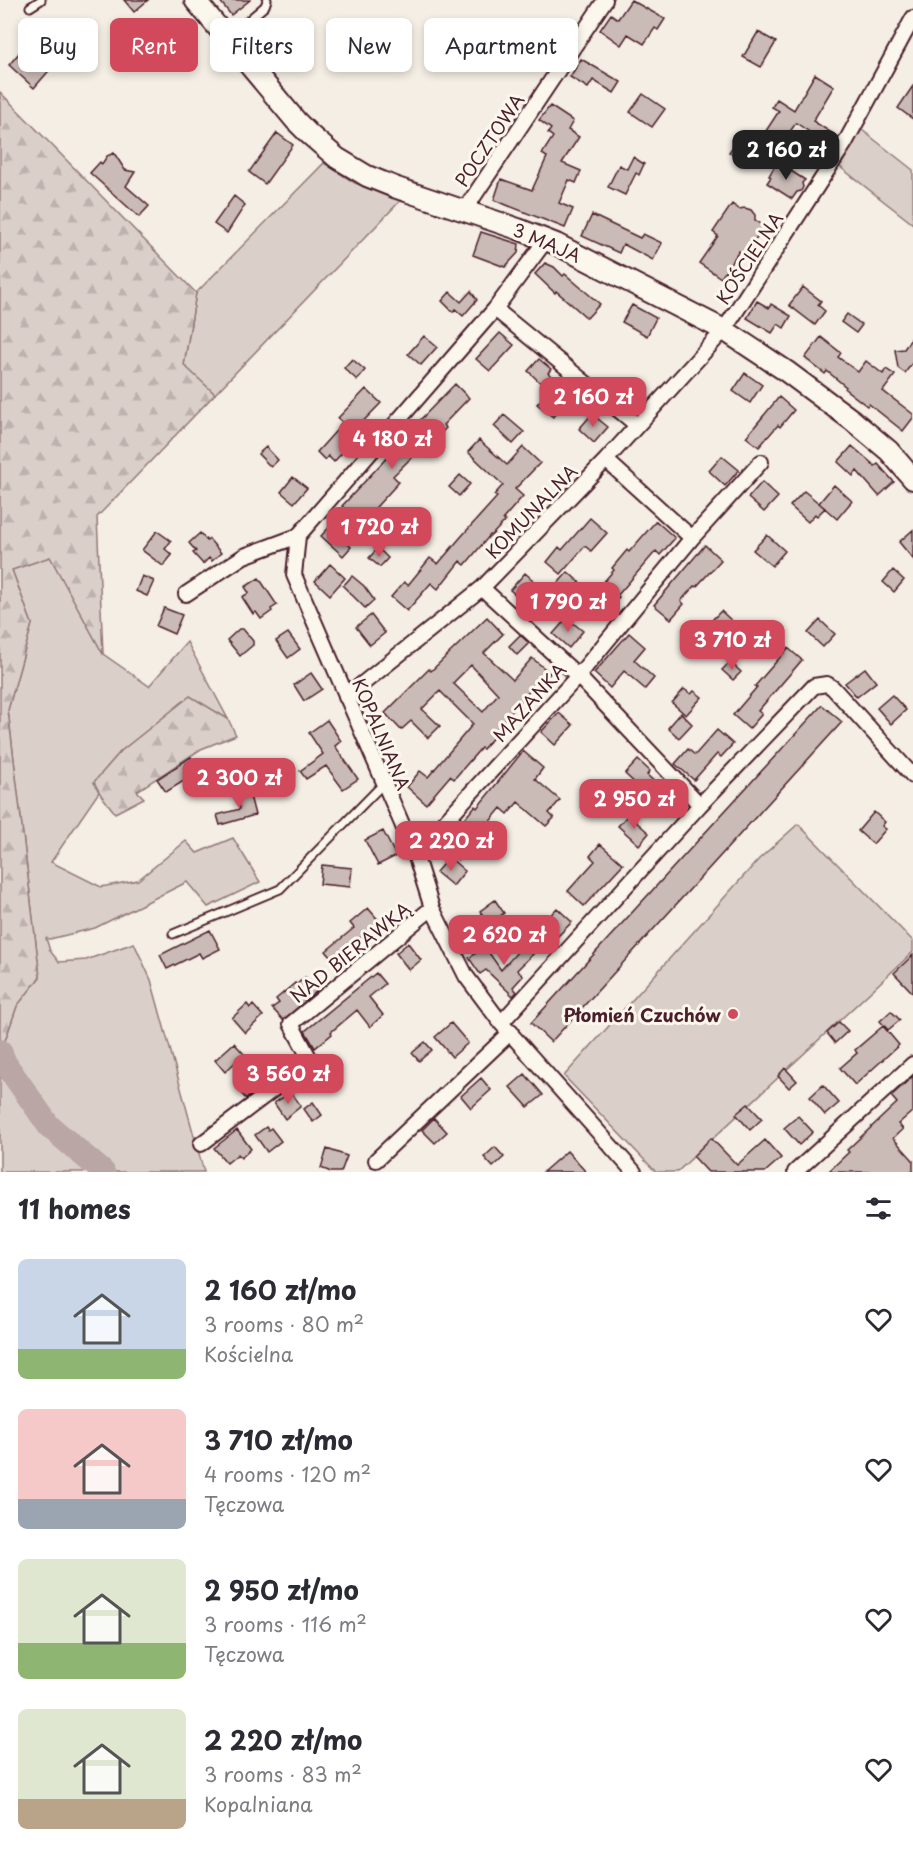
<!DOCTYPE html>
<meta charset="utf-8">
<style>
body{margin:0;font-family:"Playpen Sans",sans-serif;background:#f7f7f7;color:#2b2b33;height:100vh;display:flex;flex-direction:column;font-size:22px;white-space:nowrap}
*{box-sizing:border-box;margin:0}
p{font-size:20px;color:#7c7c81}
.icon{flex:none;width:33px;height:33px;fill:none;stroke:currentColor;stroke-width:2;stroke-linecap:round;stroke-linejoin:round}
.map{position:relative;height:1172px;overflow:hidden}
.drawer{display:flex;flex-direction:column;background:#fff;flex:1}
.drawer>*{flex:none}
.banner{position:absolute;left:18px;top:18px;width:600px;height:54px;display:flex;gap:12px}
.price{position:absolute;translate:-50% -51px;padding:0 14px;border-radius:12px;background:#d1495b;color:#fff;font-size:20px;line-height:39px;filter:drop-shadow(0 2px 3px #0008)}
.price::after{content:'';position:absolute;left:50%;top:36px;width:18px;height:14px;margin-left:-9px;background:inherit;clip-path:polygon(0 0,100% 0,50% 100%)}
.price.selected{background:#222;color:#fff}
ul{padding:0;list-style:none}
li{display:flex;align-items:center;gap:18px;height:150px;padding:0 18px}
li span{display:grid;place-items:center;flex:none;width:168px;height:120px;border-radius:9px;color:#555}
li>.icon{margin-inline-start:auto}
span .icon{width:72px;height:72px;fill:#fffc;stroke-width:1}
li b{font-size:26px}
h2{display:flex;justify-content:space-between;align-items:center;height:72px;padding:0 18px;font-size:26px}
.pill{padding:0 21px;border-radius:9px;background:#fff;box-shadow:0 3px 9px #0003;font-size:21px;line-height:54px}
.pill.selected{background:#d1495b;color:#fff}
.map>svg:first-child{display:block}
.grass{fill:#dbd0c9;stroke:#92787a;stroke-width:1.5}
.forest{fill:url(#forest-firs);stroke:#92787a;stroke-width:1.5}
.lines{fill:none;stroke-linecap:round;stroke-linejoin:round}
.river{stroke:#baa7a5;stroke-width:24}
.building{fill:#cabbb6;stroke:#4a1f2b;stroke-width:1.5;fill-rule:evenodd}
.service-casing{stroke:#4a1f2b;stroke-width:11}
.minor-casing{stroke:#4a1f2b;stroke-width:18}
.secondary-casing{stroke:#4a1f2b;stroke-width:24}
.service{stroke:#fbf7ec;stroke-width:7}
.minor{stroke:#fbf7ec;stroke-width:14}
.secondary{stroke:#fbf7ec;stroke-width:20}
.poi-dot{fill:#d1495b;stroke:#fbf7ec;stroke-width:2}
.labels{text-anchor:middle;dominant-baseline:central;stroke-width:6;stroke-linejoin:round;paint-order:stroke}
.street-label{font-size:18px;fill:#4a1f2b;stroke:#fbf7ec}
.poi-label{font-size:18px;font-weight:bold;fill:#4a1f2b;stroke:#fbf7ec;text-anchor:end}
</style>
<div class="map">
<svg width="913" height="1172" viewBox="0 0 913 1172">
<defs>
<pattern id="forest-firs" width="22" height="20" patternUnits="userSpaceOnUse" patternTransform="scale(1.5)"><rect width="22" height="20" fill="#dbd0c9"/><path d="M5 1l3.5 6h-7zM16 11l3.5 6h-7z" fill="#bdb2ad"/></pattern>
</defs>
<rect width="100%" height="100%" fill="#f4eee4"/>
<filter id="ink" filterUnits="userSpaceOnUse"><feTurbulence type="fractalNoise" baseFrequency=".0167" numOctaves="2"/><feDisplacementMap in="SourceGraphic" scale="12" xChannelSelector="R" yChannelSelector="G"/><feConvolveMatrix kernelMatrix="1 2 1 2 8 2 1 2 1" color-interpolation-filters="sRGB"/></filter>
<g filter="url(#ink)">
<!-- grass -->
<path class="grass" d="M857,126L913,170V224L835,163Z
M324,163L355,183L400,201L215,394L184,366L196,293Z
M50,556L103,654L149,686L187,642L228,719L190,697L121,751L94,782L99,792L51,862L101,887L138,880L186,841L197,853L233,838L260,882L208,907L187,882L95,928L50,939L46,938L50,951L59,962L86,960L134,943L151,980L204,1172H0V1055L17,1006L40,977L8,710L32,624L12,570Z
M798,824L913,941V952L677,1172H656L564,1076L759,859Z"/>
<!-- forest -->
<path class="forest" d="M0,92L196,293L184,365L215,394L97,517L103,654L50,557L12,570L32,624L8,710L40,977L17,1006L0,1055Z
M190,696L228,719L236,735L201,749L137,791L144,798L115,813L101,795L94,782L121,751Z"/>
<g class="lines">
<!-- river -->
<path class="river" d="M0,1051L5,1063L49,1126L103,1172"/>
</g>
<!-- building -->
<path class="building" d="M124,0H148L134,12Z
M219,0H250L231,15Z
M631,0L665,19L658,30L655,28L644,44L628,34L621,45L600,30L611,14L618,19Z
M41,27L67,50L34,88L9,65Z
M758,32L776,42L761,67L743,57Z
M581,59L621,82L614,93L593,80L588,88L570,77Z
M815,74L834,86L813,121L838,137L832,147L796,123L784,140L776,135L766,150L754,143L760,132L764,134L779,111L772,107L777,99L794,110Z
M913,86V119L898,108Z
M643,94L665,109L652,127L630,112Z
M550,106L573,121L568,130L579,137L562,163L581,171L576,183L569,180L559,203L573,209L565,228L494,200L501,179L532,190L547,157L542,154L553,137L548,133L551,129L539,120Z
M277,133L293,145L265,184L249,172Z
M739,138L748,145L738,158L729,152Z
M114,153L125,170L135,172L126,186L149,206L139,217L90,173L100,162L102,164L107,156Z
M633,157L644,164L639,175L636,173L625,195L608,187L619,165L627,169Z
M777,162L805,180L802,183L803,187L801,191L797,192L792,199L767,183L771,177L769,176Z
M234,196L245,205L227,233L214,224Z
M732,204L739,209L745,208L751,210L755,215V220L764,226L745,255L739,251L721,278L699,263L718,236L713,232Z
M592,215L640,238L643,234L662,243L653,260L623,244L619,253L582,236Z
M481,232L519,244L518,253L505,267L473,255Z
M545,263L554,267L563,276L565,274L600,304L587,318L556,291L555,293L535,274Z
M803,287L821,301L818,305L825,311L815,325L789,305Z
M471,291L477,300L463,316L455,309L453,312L442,301L450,292L461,302Z
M757,301L769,308L771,304L791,316L784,328L778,324L772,333L747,318Z
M632,305L656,318L647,336L622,322Z
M847,314L862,325L856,333L841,322Z
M500,333L514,345L490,371L476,359Z
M424,336L437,347L421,365L408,354Z
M913,336V362L905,373L898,368L895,350L904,349Z
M821,337L841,353L838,357L858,372L866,361L883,374L886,369L895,375L883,391L913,414V418L903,431L869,404L867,406L845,389L846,387L827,371L825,374L805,358Z
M352,359L365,370L357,380L344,368Z
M539,359L551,369L548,373L573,395L553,417L537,404L549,391L528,371Z
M745,373L762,385L750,403L733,391Z
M455,384L469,398L443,425L446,428L433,441L430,439L393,476L399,482L345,541L351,547L343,556L321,536L346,510L342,506L392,452L391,450Z
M366,389L381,403L342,443L347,447L334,462L328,456L325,460L317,452L343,423L338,418Z
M779,397L794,410L780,427L778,425L759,447L746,437Z
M592,414L608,427L594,443L579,429Z
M504,415L524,432L513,444L494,426Z
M479,440L507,465L523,447L540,463L515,489L523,496L503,519L505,521L491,536L490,535L465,565L460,561L438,589L431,583L407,611L391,597L404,582L408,585L430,558L438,564L460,538L497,497L494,495L503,485L468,452Z
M852,446L875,466L878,464L894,482L879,496L857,471L853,476L838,462Z
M266,447L278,460L271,467L258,454Z
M722,456L739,470L725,486L709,471Z
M460,475L470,484L459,496L449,487Z
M293,477L307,488L294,503L281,492Z
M762,482L778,497L764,512L748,498Z
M834,485L852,501L837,519L819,503Z
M804,491L825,508L817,516L815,514L808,522L790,506Z
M413,511L422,519L412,529L404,522Z
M590,518L607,533L591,551L585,546L561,574L547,562L559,547L562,550Z
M656,521L675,538L660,555L656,551L617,596L619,597L604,615L587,601L614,570L612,568L627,550L629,552Z
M913,530V559L899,542Z
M157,531L171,541L165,549L172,555L163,566L142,550Z
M200,533L207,541L209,539L221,553L212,561L209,558L203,564L193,553L196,551L189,543Z
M767,535L785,551L772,566L753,550Z
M705,545L721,560L696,587L694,586L681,601L684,604L671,619L654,605Z
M378,548L388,558L380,567L369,558Z
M330,564L345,578L330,595L315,581Z
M893,570L904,580L894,592L883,582Z
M568,572L586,588L562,616L551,607L560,597L552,590Z
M525,573L540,586L526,604L510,590Z
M142,576L154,581L147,596L136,591Z
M352,576L364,586L374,600L365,608L343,586Z
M259,578L277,605L271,609L272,611L261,619L256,612L253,614L242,597L249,593L245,587Z
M164,608L182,615L174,634L156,626Z
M721,611L732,621L724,629L713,619Z
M371,615L385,633L370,645L356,627Z
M487,617L503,634L484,653L513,680L532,658L550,673L535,691L532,688L495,731L497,733L483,749L481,748L454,779L450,776L426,804L407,787L420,771L428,777L473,724L440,691L422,709L440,726L428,738L411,721L401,730L385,713L429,669L431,671ZM471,665L498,694L483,712L453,683Z
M567,618L583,631L569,648L553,634Z
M820,620L835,634L823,647L808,633Z
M239,629H243L253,641V645L240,656L227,640Z
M288,633L300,649L288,658L276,641Z
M629,633L645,647L634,660L654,678L645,689L624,671L610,688L594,673Z
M520,635L529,643L517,655L509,646Z
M788,648L802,660L758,711L762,714L749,729L733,715L757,687L755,686Z
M730,662L741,672L733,680L722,670Z
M865,668L876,682L857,697L845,683Z
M311,673L322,689L304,701L294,685Z
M684,689L691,694L694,691L702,697L686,715L672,703Z
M892,695L906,710L891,724L877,708Z
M822,705L842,722L551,1042L531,1023Z
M559,713L573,725L555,745L541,732Z
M681,713L692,724L679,738L668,728Z
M327,720L341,741L335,746L358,779L343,789L326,766L306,779L300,771L323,754L309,733Z
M717,730L733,744L721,757L717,754L694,780L675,764L688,749L695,755Z
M523,751L543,768L535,779L560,800L549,813L554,818L546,826L518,802L508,814L501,808L458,860L442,846L475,806L477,808Z
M191,757L200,771L166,792L157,779Z
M638,760L650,771L647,775L677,802L664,816L647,800L650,797L625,774Z
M248,788L255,815L220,825L217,815L240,809L236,791Z
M874,812L885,822L882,826L886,829L873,844L858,831Z
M628,815L649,833L639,845L618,826Z
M383,831L396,856L378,865L365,840Z
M600,844L623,864L584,906L568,891L595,861L590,856Z
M449,857L465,871L453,886L436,872Z
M322,865L352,868L350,887L320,884Z
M495,900L504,913L489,924L480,911Z
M368,908L380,922L350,947L356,955L340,968L326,951L354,928L350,923Z
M557,908L572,922L558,936L543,923Z
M210,930L220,949L202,958L199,953L167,969L160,955Z
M528,940L538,949L517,970L523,976L513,987L517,992L513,996L486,970L480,974L469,958L485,947L501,970Z
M408,943L421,960L409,970L396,953Z
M913,955V993L894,973Z
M376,973L385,984L369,997L383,1015L370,1027L357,1010L331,1032L332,1034L315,1048L305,1031Z
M305,977L317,991L283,1020L272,1008L279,1003L276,999L295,983L296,985Z
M247,1004L250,1008L253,1005L263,1016L245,1033L232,1018Z
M891,1011L900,1020L888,1030L880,1021Z
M839,1022L848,1031L835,1043L827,1033Z
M451,1023L468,1043L452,1057L435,1037Z
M883,1026L899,1045L855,1085L840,1068L857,1053L855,1050Z
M425,1042L432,1050L419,1061L412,1053Z
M234,1043L244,1054L225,1072L215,1060Z
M785,1068L797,1081L789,1088L778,1076Z
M525,1074L543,1095L528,1107L510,1087Z
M263,1076L268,1083L246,1099L241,1093Z
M913,1076V1111L898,1124L903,1129L893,1138L913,1160V1172H828L849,1152L847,1150L897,1103L891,1096Z
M481,1078L491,1090L471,1108L461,1096Z
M823,1085L839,1103L825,1115L810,1097Z
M291,1092L301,1106L285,1119L274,1103Z
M313,1102L322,1115L313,1122L304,1109Z
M748,1104L762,1119L750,1130L736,1114Z
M798,1116L813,1132L799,1145L784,1128Z
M434,1118L447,1132L435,1143L422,1130Z
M266,1127L268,1130L271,1128L281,1141L267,1152L255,1135Z
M237,1130L251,1149L241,1158L238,1154L227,1163L214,1148Z
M711,1138L737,1165L765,1140L781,1158L765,1172H708L693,1156Z
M495,1147L504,1157L493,1167L484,1157Z
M327,1149L347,1156L341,1172H331L321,1168Z
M567,1151L586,1172H543Z"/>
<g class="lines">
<defs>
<path id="service" d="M30,7L41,0
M229,37L265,6L267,0
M173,934L280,889L383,784"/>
<path id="minor" d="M464,211L605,0
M546,240L495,309L298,536L294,575L415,854L432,908L466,976L501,1023L634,1172
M495,309L637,425
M606,460L692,538
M482,588L578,676L700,805
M186,594L244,556L298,536
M346,697L482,588L606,460L724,330L845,143L913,18
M415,854L578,676L692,538L761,462
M501,1023L700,805L814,686L827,684L833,688L913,776
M201,1144L311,1061L291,1024L432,908
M376,1160L511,1032
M795,1172L913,1064"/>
<path id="secondary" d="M195,0L296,121L309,134L337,158L367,176L397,188L518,229L556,244L724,330L786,371L852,420L889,451L913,479"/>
</defs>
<!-- service casing -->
<use href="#service" class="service-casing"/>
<!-- minor casing -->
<use href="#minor" class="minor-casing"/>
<!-- secondary casing -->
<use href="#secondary" class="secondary-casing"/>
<!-- service -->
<use href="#service" class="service"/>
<!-- minor -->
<use href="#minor" class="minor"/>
<!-- secondary -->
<use href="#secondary" class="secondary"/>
</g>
</g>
<!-- markers -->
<circle class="poi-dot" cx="733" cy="1014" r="6"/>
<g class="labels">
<!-- street labels -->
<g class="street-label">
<text transform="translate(489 140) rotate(-56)">POCZTOWA</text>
<text transform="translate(547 242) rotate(23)">3 MAJA</text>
<text transform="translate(749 258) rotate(-57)">KOŚCIELNA</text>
<text transform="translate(531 511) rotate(-46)">KOMUNALNA</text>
<text transform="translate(529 702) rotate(-48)">MAZANKA</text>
<text transform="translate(382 734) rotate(67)">KOPALNIANA</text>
<text transform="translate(350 952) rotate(-39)">NAD BIERAWKĄ</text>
</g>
<!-- poi labels -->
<g class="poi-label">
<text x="721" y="1014">Płomień Czuchów</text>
</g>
</g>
</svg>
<b class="price selected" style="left:786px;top:181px">2 160 zł</b>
<b class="price" style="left:593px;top:428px">2 160 zł</b>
<b class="price" style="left:392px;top:470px">4 180 zł</b>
<b class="price" style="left:379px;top:558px">1 720 zł</b>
<b class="price" style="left:568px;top:633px">1 790 zł</b>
<b class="price" style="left:732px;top:671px">3 710 zł</b>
<b class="price" style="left:239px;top:809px">2 300 zł</b>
<b class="price" style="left:634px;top:830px">2 950 zł</b>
<b class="price" style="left:451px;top:872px">2 220 zł</b>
<b class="price" style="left:504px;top:966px">2 620 zł</b>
<b class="price" style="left:288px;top:1105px">3 560 zł</b>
<div class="banner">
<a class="pill">Buy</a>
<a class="pill selected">Rent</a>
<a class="pill">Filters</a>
<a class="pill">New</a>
<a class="pill">Apartment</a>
</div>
</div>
<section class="drawer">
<h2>11 homes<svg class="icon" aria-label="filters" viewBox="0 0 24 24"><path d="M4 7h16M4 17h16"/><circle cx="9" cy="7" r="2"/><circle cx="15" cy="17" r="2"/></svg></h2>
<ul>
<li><span style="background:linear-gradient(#c9d6e8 75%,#8fb573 0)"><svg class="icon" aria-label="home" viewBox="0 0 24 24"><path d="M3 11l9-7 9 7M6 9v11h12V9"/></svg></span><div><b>2 160 zł/mo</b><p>3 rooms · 80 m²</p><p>Kościelna</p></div><svg class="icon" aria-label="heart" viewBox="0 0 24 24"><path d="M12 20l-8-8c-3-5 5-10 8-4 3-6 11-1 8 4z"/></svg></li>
<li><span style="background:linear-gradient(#f6c9c9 75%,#9aa5b1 0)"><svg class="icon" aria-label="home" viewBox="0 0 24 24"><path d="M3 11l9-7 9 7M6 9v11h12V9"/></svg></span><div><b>3 710 zł/mo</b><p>4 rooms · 120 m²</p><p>Tęczowa</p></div><svg class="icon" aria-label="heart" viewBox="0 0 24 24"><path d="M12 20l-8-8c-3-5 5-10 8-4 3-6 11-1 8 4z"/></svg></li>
<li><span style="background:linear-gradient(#dfe7d0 70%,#8fb573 0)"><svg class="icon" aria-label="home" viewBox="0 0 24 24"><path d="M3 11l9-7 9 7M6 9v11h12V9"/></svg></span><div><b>2 950 zł/mo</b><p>3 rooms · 116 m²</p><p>Tęczowa</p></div><svg class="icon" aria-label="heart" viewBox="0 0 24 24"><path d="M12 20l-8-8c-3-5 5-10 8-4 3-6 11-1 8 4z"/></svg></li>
<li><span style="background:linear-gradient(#dfe7d0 75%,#b9a48a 0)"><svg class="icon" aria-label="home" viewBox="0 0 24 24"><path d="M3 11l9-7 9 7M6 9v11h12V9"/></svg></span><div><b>2 220 zł/mo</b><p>3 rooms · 83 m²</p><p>Kopalniana</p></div><svg class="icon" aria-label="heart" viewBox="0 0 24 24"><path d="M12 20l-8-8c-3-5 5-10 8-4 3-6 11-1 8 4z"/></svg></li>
</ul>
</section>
